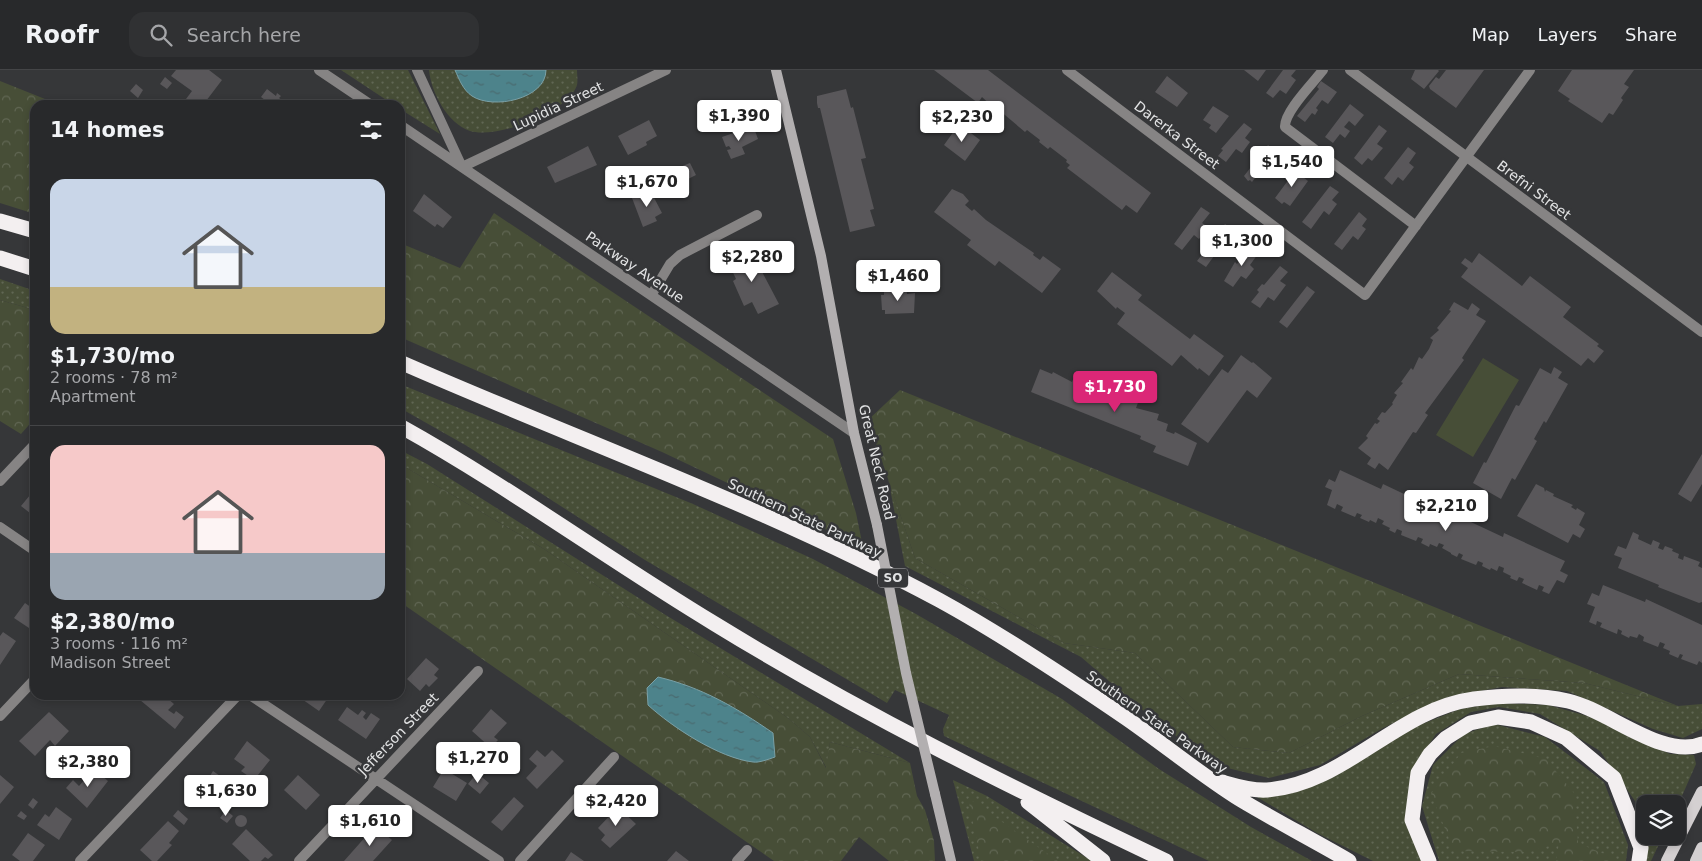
<!DOCTYPE html>
<meta charset="utf-8">
<style>
body{margin:0;font-family:"DejaVu Sans",sans-serif;background:#303133;color:#f1f3f6;height:100vh;display:flex;flex-direction:column;font-size:19px;white-space:nowrap}
*{box-sizing:border-box;margin:0}
p{font-size:16px;color:#a5a6a9}
.icon{flex:none;width:28px;height:28px;fill:none;stroke:currentColor;stroke-width:2;stroke-linecap:round;stroke-linejoin:round}
.map{position:relative;flex:1;overflow:hidden}
.drawer{position:absolute;left:30px;top:30px;width:375px;height:600px;display:flex;flex-direction:column;background:#28292b;border-radius:15px;box-shadow:0 2px 8px #0003,0 0 0 1px #444547}
.drawer>*{flex:none}
.fabs{position:absolute;left:1636px;top:725px;display:grid;gap:10px}
.fabs a{display:grid;place-items:center;width:50px;height:50px;border-radius:10px;background:#28292b;box-shadow:0 2px 8px #0003,0 0 0 1px #444547;font-size:25px}
.price{position:absolute;translate:-50% -42px;padding:0 11px;border-radius:5px;background:#fff;color:#222;font-size:16px;line-height:32px;filter:drop-shadow(0 1px 2px #0008)}
.price::after{content:'';position:absolute;left:50%;top:30px;width:15px;height:11px;margin-left:-8px;background:inherit;clip-path:polygon(0 0,100% 0,50% 100%)}
.price.active{background:#db2777;color:#fff}
ul{padding:0;list-style:none}
li{display:grid;align-content:center;gap:10px;height:265px;padding:0 20px}
li+li{border-top:1px solid #444547}
li span{display:grid;place-items:center;height:155px;border-radius:15px;color:#555}
li>.icon{margin-inline-start:auto}
span .icon{width:90px;height:90px;fill:#fffc;stroke-width:1}
li b{font-size:21px}
h2{display:flex;justify-content:space-between;align-items:center;height:60px;padding:0 20px;font-size:21px}
header{display:flex;align-items:center;gap:30px;box-sizing:border-box;height:70px;padding:0 25px;background:#28292b;border-bottom:1px solid #444547}
header strong{font-size:24px}
nav{display:flex;gap:28px;margin-inline-start:auto;font-size:18px}
.search{width:350px;height:45px;background:#303133;display:flex;align-items:center;gap:12px;box-sizing:border-box;padding:0 18px;border-radius:15px;color:#a5a6a9;font-size:19px}
.map>svg:first-child{display:block}
.grass{fill:url(#grass-dots)}
.forest{fill:url(#forest-crowns)}
.park{fill:#474e37}
.water{fill:url(#water-ripples);stroke:#7aa0a6}
.building{fill:#59575a}
.lines{fill:none;stroke-linecap:round;stroke-linejoin:round}
.minor{stroke:#868484;stroke-width:10}
.secondary{stroke:#b2afb0;stroke-width:10}
.primary{stroke:#d4d0d1;stroke-width:12}
.motorway{stroke:#f3eff0;stroke-width:15}
.secondary-bridge{stroke:#b2afb0;stroke-width:10}
.labels{text-anchor:middle;dominant-baseline:central;stroke-width:5;stroke-linejoin:round;paint-order:stroke}
.shield{fill:#363739;stroke:#aeafb1;stroke-width:1}
.shield-label{font-size:12px;font-weight:bold;fill:#e2e3e4}
.street-label{font-size:14px;fill:#e2e3e4;stroke:#363739}
</style>
<header>
<strong>Roofr</strong>
<div class="search"><svg class="icon" aria-label="search" viewBox="0 0 24 24"><circle cx="10" cy="10" r="6"/><path d="M15 15l6 6"/></svg>Search here</div>
<nav><a>Map</a><a>Layers</a><a>Share</a></nav>
</header>
<div class="map">
<svg width="1702" height="791" viewBox="0 0 1702 791">
<defs>
<pattern id="grass-dots" width="8" height="8" patternUnits="userSpaceOnUse" patternTransform="scale(1.25)"><rect width="8" height="8" fill="#474e37"/><path d="M2 2h.1M6 6h.1" fill="none" stroke="#616754" stroke-width="1.8" stroke-linecap="round"/></pattern>
<pattern id="forest-crowns" width="20" height="18" patternUnits="userSpaceOnUse" patternTransform="scale(1.25)"><rect width="20" height="18" fill="#474e37"/><path d="M2 6a3 3 0 1 1 6 0M12 15a3 3 0 1 1 6 0" fill="none" stroke="#616754"/></pattern>
<pattern id="water-ripples" width="26" height="14" patternUnits="userSpaceOnUse" patternTransform="scale(1.25)"><rect width="26" height="14" fill="#4d838b"/><path d="M2 4q2-2 4 0t4 0M15 11q2-2 4 0t4 0" fill="none" stroke="#496a6f"/></pattern>
</defs>
<rect width="100%" height="100%" fill="#363739"/>
<!-- grass -->
<path class="grass" d="M341,0H408L440,64L400,39V35H394Z
M429,0H577C577,4 578,11 577,15C568,43 496,69 470,61C447,53 431,22 429,0Z
M0,209L35,221V240L0,230Z
M400,314L693,434L813,489L916,544L1062,629L1159,699L1251,757L1312,791H1209L944,666L943,659L949,645L895,620L887,633L645,490L467,376L400,338Z
M400,380L427,394L664,544L910,693L830,672L827,699L810,667L788,648L544,479L400,394Z
M888,408L915,488L1064,573L1135,583L1233,677L1289,683L1362,646L1459,604L1584,613L1678,636L1702,634V659L1683,668L1653,659L1567,621L1502,617L1448,627L1383,658L1320,695L1269,708L1219,696L1159,654L1081,587L905,496Z
M1496,633L1548,635L1598,649L1670,684L1694,685L1696,694L1678,735L1645,734V766H1663L1651,791H1645V758L1635,731L1600,681L1540,644L1499,637L1471,642L1436,664L1412,701L1425,791H1373L1317,763L1252,724L1293,722L1402,662L1460,639Z
M1494,654L1545,667L1604,712L1628,775L1626,791H1439L1422,736L1433,695L1464,664Z
M953,710L987,726L1092,791H974Z"/>
<!-- forest -->
<path class="forest" d="M0,11L60,35H35V144L0,133Z
M494,143L833,369L856,443L863,477L662,382L400,267V173L460,198Z
M0,230L35,240V348L21,364L0,351Z
M900,320L996,359L1678,636L1584,613L1459,604L1362,646L1289,683L1233,677L1135,583L1064,573L915,488L868,350Z
M400,394L544,479L788,648L810,667L826,698L830,672L910,693L917,726L925,740L934,771L935,791H889L859,767L841,791H774L400,532Z
M1494,676L1546,689L1574,723L1578,773L1621,791H1556L1559,773L1527,782L1454,781L1431,724L1461,683Z
M968,728L1058,791H981Z"/>
<!-- park -->
<path class="park" d="M1483,288L1519,310L1473,387L1436,365Z"/>
<!-- water -->
<path class="water" d="M455,0H546C546,29 493,40 472,26C463,20 459,9 455,0Z
M658,607C701,617 737,638 773,663L775,687C769,689 759,693 753,692C719,688 672,657 648,635L647,618Z"/>
<!-- building -->
<path class="building" d="M176,0H209L222,10L206,31L202,35H194L186,29L192,21L171,6Z
M934,0H988L1151,123L1137,143L1126,135L1122,140L1067,98L1070,95L1066,92L1067,90L1050,77L1048,79L1039,72L1040,70L1027,60L1025,62L999,40L998,42L982,27L978,33Z
M1244,0H1266L1258,11Z
M1283,0H1296L1291,6L1296,10L1286,24L1280,20L1273,28L1266,23Z
M1415,0H1438L1439,1L1424,19L1411,9Z
M1446,0H1484L1456,38L1430,19L1429,16L1436,7L1439,9Z
M1572,0H1634L1624,14L1629,17L1621,28L1623,30L1613,45L1609,43L1602,53L1568,31L1570,29L1558,21Z
M1167,6L1188,23L1177,37L1155,22Z
M165,7L172,13L167,19L160,14Z
M1321,11L1337,22L1328,34L1322,30L1316,38L1318,40L1315,45L1312,43L1305,52L1297,46L1319,19L1317,17Z
M136,14L143,20L138,28L130,21Z
M267,19L276,26L277,23L281,26L279,28L289,35H268L269,33L261,27Z
M846,19L851,38L853,37L866,88L861,89L874,139L870,140L875,156L850,162L820,38H818L817,33V26Z
M1350,34L1364,45L1355,56L1349,51L1344,57L1350,61L1345,68L1340,64L1333,73L1325,67Z
M1213,36L1229,46L1216,63L1209,58L1211,55L1203,50Z
M649,50L657,66L646,72L647,75L628,85L618,66Z
M1244,53L1252,59L1245,68L1250,72L1242,83L1236,79L1226,92L1218,86L1223,80L1221,79Z
M959,54L980,70L965,91L944,75Z
M1379,55L1387,61L1377,74L1383,78L1372,91L1368,88L1362,95L1354,88Z
M748,58H754L758,69L742,77L745,84L731,89L727,80L731,79L729,76L726,77L722,67Z
M1268,75L1276,81L1271,88L1276,92L1267,103L1262,99L1252,112L1250,110L1248,111L1244,106Z
M588,76L597,95L555,113L547,97Z
M1408,77L1416,83L1409,93L1414,97L1403,111L1398,107L1392,115L1384,108Z
M690,93L696,105L686,110L678,101L682,100L680,97Z
M1298,97L1306,103L1303,107L1308,111L1290,136L1284,132L1282,134L1275,128Z
M1330,116L1339,122L1332,130L1337,134L1329,145L1324,141L1311,159L1302,152Z
M952,119L963,124L969,131L965,135L972,141L974,139L986,150L1034,183L1033,185L1040,190L1043,186L1061,199L1042,223L999,191L995,196L967,175L971,170L934,142Z
M650,120L662,143L655,147L657,151L643,157L632,128Z
M424,124L452,147L443,158L437,154L435,157L413,141Z
M1201,137L1210,143L1202,153L1208,157L1199,169L1194,165L1182,180L1174,174Z
M1359,142L1367,149L1362,156L1366,159L1358,170L1353,166L1342,180L1334,174Z
M1225,154L1234,160L1228,168L1233,172L1222,186L1217,182L1206,197L1197,191Z
M1252,174L1260,181L1250,195L1254,199L1246,209L1241,206L1233,217L1224,211L1235,192L1237,194Z
M751,181L779,234L758,244L752,232L744,236L733,211L736,209L728,192Z
M1479,183L1522,216L1530,206L1571,237L1563,247L1599,274L1597,276L1604,281L1594,293L1588,288L1581,296L1461,207L1468,198L1461,193L1465,188L1472,193Z
M1280,196L1288,202L1280,211L1286,215L1274,231L1268,227L1260,238L1251,232L1259,222L1257,220L1262,214L1264,215Z
M1112,202L1142,225L1138,230L1190,269L1194,264L1224,286L1209,306L1199,298L1198,300L1181,285L1172,296L1117,254L1125,243L1117,237L1116,239L1097,221Z
M1307,216L1315,222L1287,258L1279,252Z
M906,219L907,224L915,223L914,243L885,244V240H882L881,225H884V220Z
M1454,232L1468,240L1472,233L1480,239L1476,245L1486,251L1462,288L1464,290L1425,343L1428,345L1416,363L1413,362L1388,400L1379,393L1375,399L1367,394L1371,388L1358,378L1368,368L1366,366L1375,353L1377,354L1380,351L1377,349L1382,342L1385,343L1393,334L1392,333L1397,325L1394,323L1403,313L1401,312L1411,298L1413,300L1419,287L1422,289L1429,279L1433,270L1430,268L1439,260L1437,258L1451,241L1449,240Z
M1241,285L1252,293L1253,292L1272,308L1257,328L1247,320L1208,373L1181,354L1222,299L1228,303Z
M1554,297L1562,302L1558,308L1568,314L1546,353L1544,351L1534,369L1537,371L1515,410L1512,408L1501,429L1473,413L1484,392L1486,393L1516,335L1519,336L1540,298L1551,304Z
M1040,299L1052,304L1053,302L1072,312L1075,305L1139,330L1136,338L1159,344L1157,350L1168,354L1166,361L1174,364L1175,362L1197,373L1188,396L1153,382L1156,376L1140,369L1141,366L1031,322Z
M1702,384V414L1691,432L1678,424Z
M1340,400L1381,419L1383,414L1442,442L1443,439L1503,467L1504,463L1565,491L1560,501L1568,505L1564,513L1557,510L1549,524L1542,521L1544,517L1539,515L1537,520L1522,513L1524,509L1519,507L1517,511L1510,508L1511,506L1503,502L1504,498L1499,496L1497,501L1491,498L1490,500L1482,496L1483,493L1478,491L1476,495L1461,489L1463,485L1459,483L1457,487L1451,484V483L1442,478L1444,475L1439,473L1437,477L1430,474L1429,477L1421,473L1423,469L1418,467L1416,471L1401,465L1402,461L1397,459L1395,463L1389,460L1390,458L1382,454L1384,451L1378,448L1376,453L1370,450L1369,452L1360,448L1362,445L1357,443L1355,447L1341,441L1343,437L1337,434L1335,439L1327,435L1332,420L1325,417L1329,409L1335,412Z
M1536,414L1544,418L1545,422L1546,420L1554,424L1553,426L1573,435L1571,437L1576,440L1577,438L1585,443L1579,455L1585,459L1580,468L1573,464L1568,473L1517,446Z
M35,419V447L21,436Z
M1633,462L1639,465L1638,469L1651,475L1653,470L1660,473L1658,478L1663,480L1665,476L1673,479L1672,481L1679,484L1678,488L1683,490L1684,486L1700,492L1698,496L1702,498V532L1699,533L1658,517L1659,515L1618,498L1622,488L1614,485L1618,476L1626,479Z
M1603,515L1645,532L1646,529L1702,555V593L1699,591L1697,595L1681,589L1683,585L1680,584L1678,588L1669,584L1670,581L1663,578L1665,574L1660,572L1658,577L1643,571L1644,567L1639,564L1637,568L1630,566L1629,568L1621,564L1622,561L1618,559L1617,564L1600,557L1602,553L1597,551L1596,555L1589,552L1595,537L1587,534L1592,523L1599,526Z
M25,533L35,540V556L32,560L14,548Z
M3,562L16,571L0,595V566Z
M426,588L439,599L434,605L438,608L429,617L426,614L420,621L407,609Z
M144,625L169,626L167,628L174,634L168,640L174,644L176,641L184,647L175,659L140,630Z
M296,625H330L319,641Z
M347,637L358,645L362,640L366,643L363,647L366,650L371,643L380,649L366,669L338,650Z
M491,639L507,653L494,667L498,670L491,678L472,661Z
M49,642L69,661L55,676L50,670L35,686L19,671Z
M247,671L270,690L254,710L241,701L245,697L234,689Z
M537,680L545,687L552,680L564,691L537,719L526,708L537,696L529,689Z
M495,688L502,694L497,699L490,693Z
M94,699L108,711L87,738L66,718L73,710L79,716Z
M444,699L467,713L456,731L433,717Z
M213,701L230,713L214,734L199,724Z
M477,703L489,713L480,724L468,714Z
M0,705L14,717L0,734Z
M298,705L320,725L306,740L284,720Z
M514,727L524,736L502,761L491,752Z
M33,728L38,732L33,739L28,735Z
M56,737L72,749L59,770L37,755L45,744L49,747Z
M618,737L636,754L610,778L601,770L605,765L598,758Z
M178,740L188,749L184,755L173,746Z
M226,740L233,746L227,753L220,748Z
M21,741L27,746L24,750L17,746Z
M235 751a6 6 0 1 1 12 0a6 6 0 1 1-12 0Z
M168,751L179,761L169,773L172,775L157,791H152L140,780Z
M375,756L392,770L373,791H344Z
M246,759L273,785L268,789L265,787L261,791H250L232,774Z
M28,763L45,775L33,791H20L12,785Z
M676,781L689,791H667Z
M571,782L584,791H565Z"/>
<g class="lines">
<!-- minor -->
<path class="minor" d="M319,0L371,35
M417,0L462,97L666,0
M1067,0L1365,225L1530,0
M1323,0C1313,13 1284,42 1285,57L1416,156
M1350,0L1702,262
M400,55L854,363
M652,224L670,194L680,185L757,145
M0,411L35,374
M0,457L35,481
M250,625L499,791
M0,646L35,609
M80,791L238,625
M299,791L478,601
M520,791L614,687
M737,791L747,780"/>
<!-- secondary -->
<path class="secondary" d="M776,0L821,186L854,363L877,455
M935,724L951,791"/>
<!-- primary -->
<path class="primary" d="M1667,791L1702,722
M1696,791L1702,778"/>
<!-- motorway -->
<path class="motorway" d="M0,151L35,161
M0,188L35,199
M400,292C580,371 766,437 939,530C1003,565 1066,607 1126,648C1165,675 1201,705 1241,730C1276,751 1313,770 1349,791
M400,356C508,416 609,490 715,554C860,643 1012,718 1166,791
M1222,712C1236,716 1252,721 1267,720C1344,715 1397,639 1474,629C1505,625 1537,624 1568,631C1608,640 1663,690 1702,674
M1028,732L1103,791
M1429,791L1412,750L1418,703L1430,684L1446,668L1470,653L1498,647L1531,652L1566,668L1614,708L1641,778L1639,791"/>
<!-- secondary-bridge -->
<path class="secondary-bridge" d="M877,455L906,603L935,724"/>
</g>
<g class="labels">
<!-- shield labels -->
<rect class="shield" x="878" y="498.5" width="30" height="19" rx="4"/>
<g class="shield-label">
<text x="893" y="508">SO</text>
</g>
<!-- street labels -->
<g class="street-label">
<text transform="translate(558 36) rotate(-25)">Lupidia Street</text>
<text transform="translate(1177 65) rotate(37)">Darerka Street</text>
<text transform="translate(1534 120) rotate(37)">Brefni Street</text>
<text transform="translate(635 197) rotate(34)">Parkway Avenue</text>
<text transform="translate(877 392) rotate(77)">Great Neck Road</text>
<text transform="translate(805 448) rotate(25)">Southern State Parkway</text>
<text transform="translate(1157 652) rotate(35)">Southern State Parkway</text>
<text transform="translate(398 664) rotate(-46)">Jefferson Street</text>
</g>
</g>
</svg>
<div class="fabs">
<a><svg class="icon" aria-label="layers" viewBox="0 0 24 24"><path d="M12 4l9 5-9 5-9-5zM3 14l9 5 9-5"/></svg></a>
</div>
<b class="price" style="left:739px;top:72px">$1,390</b>
<b class="price" style="left:962px;top:73px">$2,230</b>
<b class="price" style="left:1292px;top:118px">$1,540</b>
<b class="price" style="left:647px;top:138px">$1,670</b>
<b class="price" style="left:1242px;top:197px">$1,300</b>
<b class="price" style="left:752px;top:213px">$2,280</b>
<b class="price" style="left:898px;top:232px">$1,460</b>
<b class="price active" style="left:1115px;top:343px">$1,730</b>
<b class="price" style="left:1446px;top:462px">$2,210</b>
<b class="price" style="left:478px;top:714px">$1,270</b>
<b class="price" style="left:88px;top:718px">$2,380</b>
<b class="price" style="left:226px;top:747px">$1,630</b>
<b class="price" style="left:616px;top:757px">$2,420</b>
<b class="price" style="left:370px;top:777px">$1,610</b>
<section class="drawer">
<h2>14 homes<svg class="icon" aria-label="filters" viewBox="0 0 24 24"><path d="M4 7h16M4 17h16"/><circle cx="9" cy="7" r="2"/><circle cx="15" cy="17" r="2"/></svg></h2>
<ul>
<li><span style="background:linear-gradient(#c9d6e8 70%,#c2b280 0)"><svg class="icon" aria-label="home" viewBox="0 0 24 24"><path d="M3 11l9-7 9 7M6 9v11h12V9"/></svg></span><div><b>$1,730/mo</b><p>2 rooms · 78 m²</p><p>Apartment</p></div></li>
<li><span style="background:linear-gradient(#f6c9c9 70%,#9aa5b1 0)"><svg class="icon" aria-label="home" viewBox="0 0 24 24"><path d="M3 11l9-7 9 7M6 9v11h12V9"/></svg></span><div><b>$2,380/mo</b><p>3 rooms · 116 m²</p><p>Madison Street</p></div></li>
</ul>
</section>
</div>
